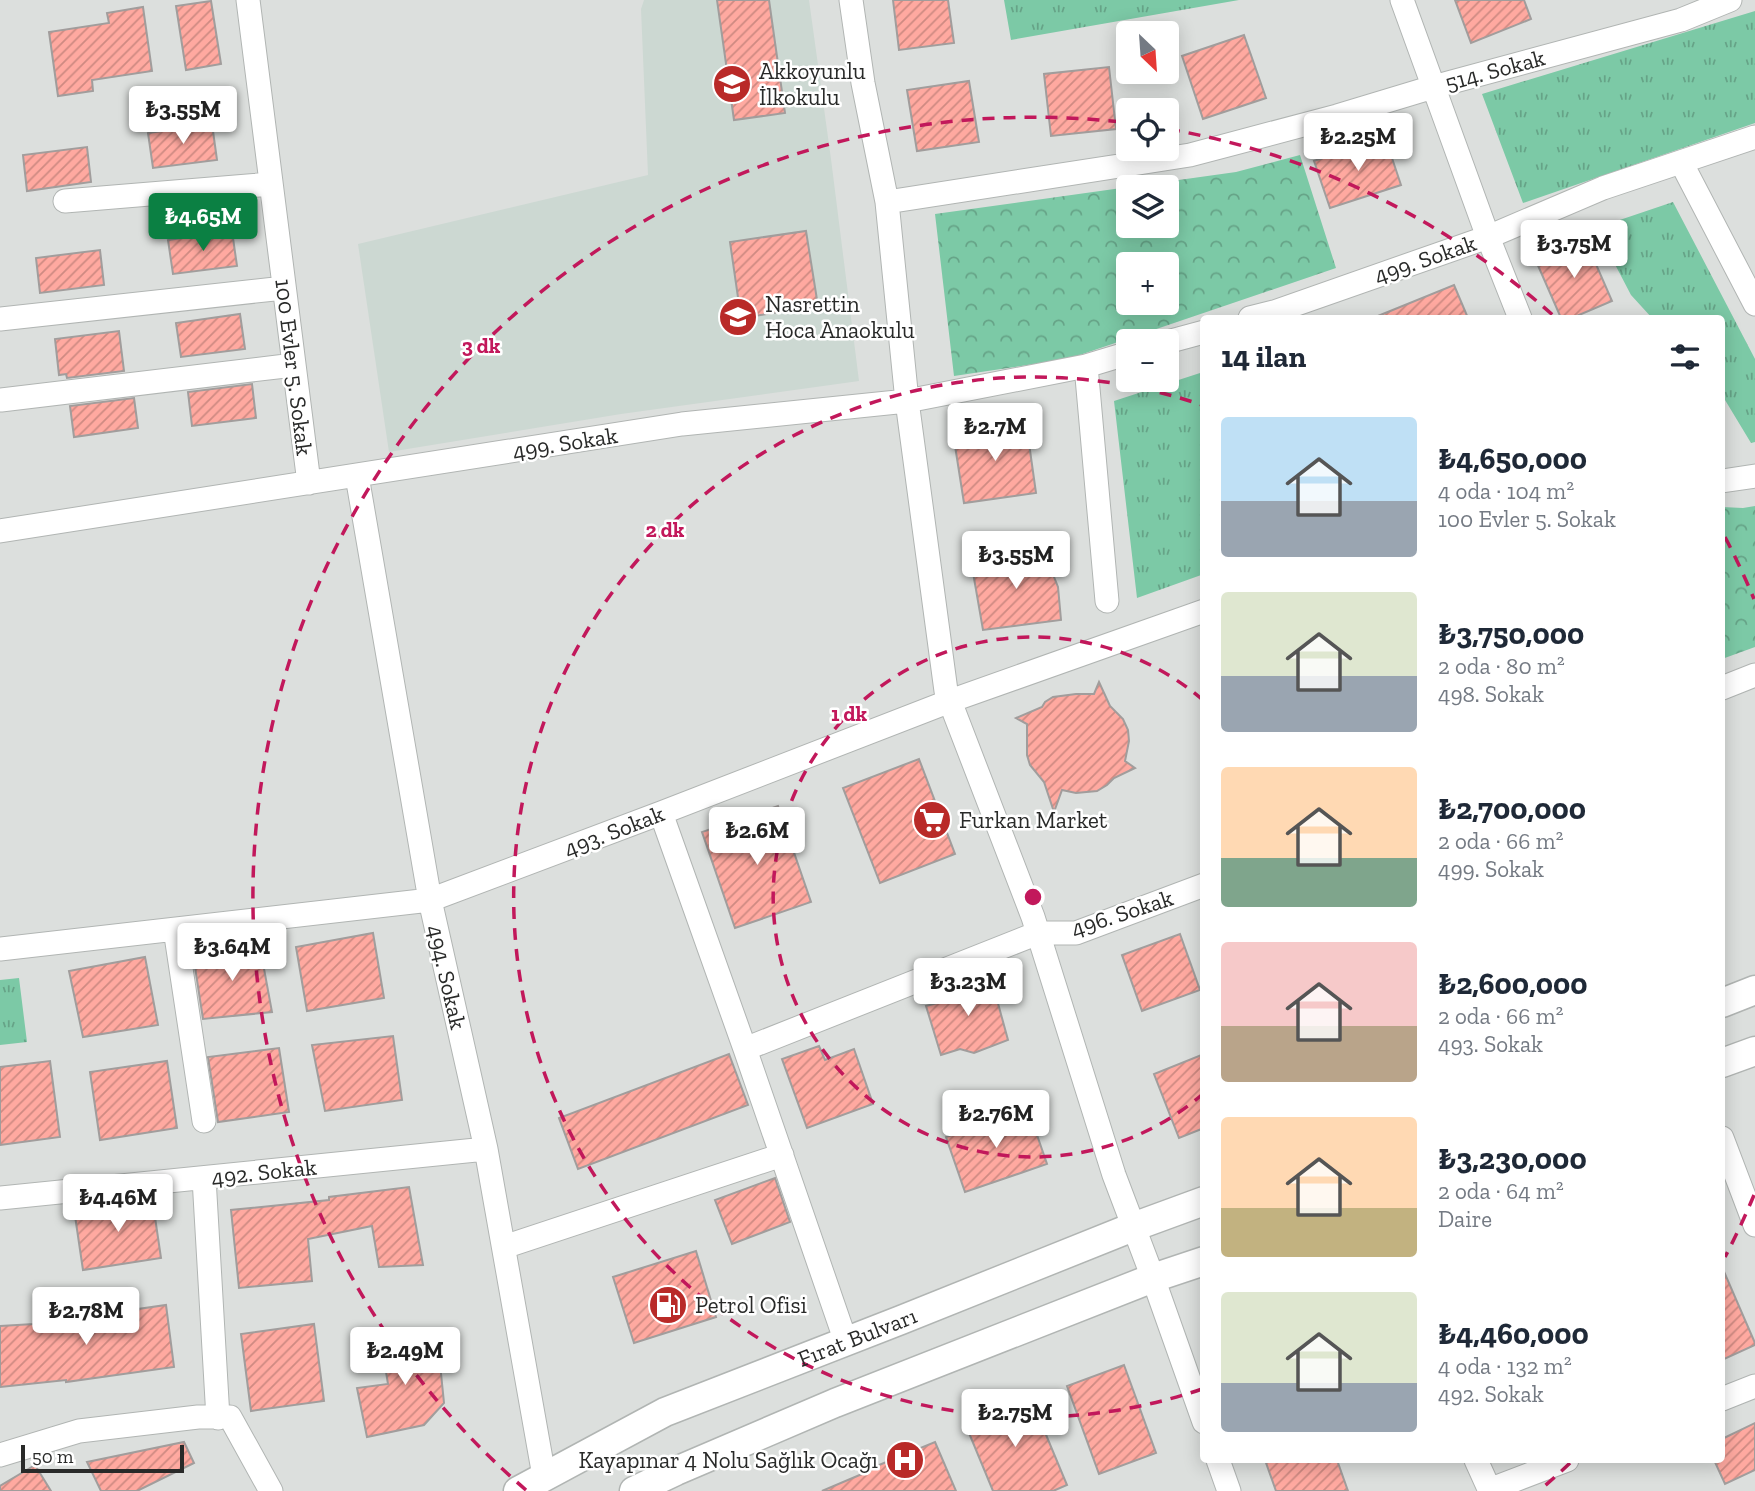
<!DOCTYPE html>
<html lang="tr">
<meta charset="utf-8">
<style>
body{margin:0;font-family:"Zilla Slab",serif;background:#f2f2f3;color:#1f2937;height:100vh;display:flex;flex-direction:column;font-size:26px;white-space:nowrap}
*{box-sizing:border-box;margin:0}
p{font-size:23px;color:#747a83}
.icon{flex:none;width:38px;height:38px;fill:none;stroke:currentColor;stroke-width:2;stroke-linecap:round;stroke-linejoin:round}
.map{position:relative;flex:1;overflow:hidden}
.panel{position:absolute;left:1200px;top:315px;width:525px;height:1148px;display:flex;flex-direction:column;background:#fff;border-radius:7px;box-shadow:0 4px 18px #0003}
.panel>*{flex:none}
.needle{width:46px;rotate:155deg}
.fabs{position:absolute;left:1116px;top:21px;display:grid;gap:14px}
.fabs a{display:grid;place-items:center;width:63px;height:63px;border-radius:7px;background:#fff;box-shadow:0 4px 18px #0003;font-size:35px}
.scale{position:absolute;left:21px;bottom:18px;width:163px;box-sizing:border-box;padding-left:7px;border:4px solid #292a29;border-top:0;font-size:19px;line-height:24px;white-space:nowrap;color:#292a29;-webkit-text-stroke:5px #fff;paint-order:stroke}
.price{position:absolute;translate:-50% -60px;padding:0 16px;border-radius:7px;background:#fff;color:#222;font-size:23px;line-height:46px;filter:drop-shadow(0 2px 4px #0008)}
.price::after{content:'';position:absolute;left:50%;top:42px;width:21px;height:16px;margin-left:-10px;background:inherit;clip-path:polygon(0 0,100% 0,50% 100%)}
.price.current{background:#0b8043;color:#fff}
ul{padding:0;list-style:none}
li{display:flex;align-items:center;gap:21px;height:175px;padding:0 21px}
li span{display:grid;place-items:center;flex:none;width:196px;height:140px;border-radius:7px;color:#555}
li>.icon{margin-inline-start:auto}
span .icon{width:84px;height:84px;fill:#fffc;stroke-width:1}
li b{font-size:30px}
h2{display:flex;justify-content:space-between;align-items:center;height:84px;padding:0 21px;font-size:30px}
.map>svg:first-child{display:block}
.built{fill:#ccd8d2}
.grass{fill:url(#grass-tufts)}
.forest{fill:url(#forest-crowns);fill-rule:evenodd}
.building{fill:url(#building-hatch);stroke:#a19d9c;stroke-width:2}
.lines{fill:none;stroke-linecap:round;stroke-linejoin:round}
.minor-casing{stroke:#b1b5b3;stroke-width:25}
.major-casing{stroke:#b1b5b3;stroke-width:31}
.minor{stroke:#fff;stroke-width:23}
.major{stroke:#fff;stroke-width:28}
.ring{fill:none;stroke:#c2185b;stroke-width:3.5;stroke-dasharray:12 9}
.labels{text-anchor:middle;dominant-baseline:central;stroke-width:5;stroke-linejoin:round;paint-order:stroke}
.street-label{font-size:23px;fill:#292a29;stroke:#fff}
.poi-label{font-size:23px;fill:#292a29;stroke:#fff;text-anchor:start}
.centre{fill:#c2185b;stroke:#fff;stroke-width:3.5}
.ring-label{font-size:21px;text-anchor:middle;font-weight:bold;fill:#c2185b;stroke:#fff;stroke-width:5;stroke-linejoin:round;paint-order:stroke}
</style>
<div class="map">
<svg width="1755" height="1491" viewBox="0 0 1755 1491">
<defs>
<pattern id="grass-tufts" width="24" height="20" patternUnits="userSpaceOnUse" patternTransform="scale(1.75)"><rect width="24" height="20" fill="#7cc9a6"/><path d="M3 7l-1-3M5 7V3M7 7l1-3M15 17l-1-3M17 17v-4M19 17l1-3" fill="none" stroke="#66a387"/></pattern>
<pattern id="forest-crowns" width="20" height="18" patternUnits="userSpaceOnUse" patternTransform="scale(1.75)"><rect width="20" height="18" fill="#7cc9a6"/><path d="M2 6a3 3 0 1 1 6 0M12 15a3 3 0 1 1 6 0" fill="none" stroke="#66a387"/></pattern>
<pattern id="building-hatch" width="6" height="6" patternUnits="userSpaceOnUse" patternTransform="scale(1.75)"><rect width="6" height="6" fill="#ffa9a0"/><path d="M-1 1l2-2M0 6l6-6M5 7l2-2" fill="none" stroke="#ce8a82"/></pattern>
</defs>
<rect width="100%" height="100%" fill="#dcdfdd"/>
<!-- built -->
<path class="built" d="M644,0H809L831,159L859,381L621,414L389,452L358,244L648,175L641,9Z"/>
<!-- grass -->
<path class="grass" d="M1004,0H1239L1011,40Z
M1755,11V123L1523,203L1482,94Z
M1673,202L1755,359V442L1751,443L1722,395V318H1652L1631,295L1596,228Z
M1200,373L1204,384V574L1137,598L1114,401Z
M19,978L27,1042L0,1045V980Z"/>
<!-- forest -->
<path class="forest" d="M1300,155L1336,268L1068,359L954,376L935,214L1236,172ZM1129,187H1167V226H1129ZM1129,264H1167V303H1129Z
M1755,506V647L1722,659V507L1743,508Z"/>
<!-- building -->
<path class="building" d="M717,0H769L785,113L734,120Z
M893,0H948L954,43L899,50Z
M1455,0H1524L1531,19L1471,43Z
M211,1L221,64L186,70L176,6Z
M143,7L152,71L92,80L93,91L58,96L49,32L109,23L107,13Z
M1244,35L1266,98L1203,119L1182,56Z
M1109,67L1116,129L1051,136L1044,74Z
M969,81L979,142L917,151L907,90Z
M212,124L217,160L153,168L148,133Z
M1385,137L1401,185L1330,208L1314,161Z
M87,147L91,182L27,191L23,155Z
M232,231L237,266L173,274L168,240Z
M806,231L818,306L741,318L730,242Z
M1585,239L1612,301L1572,318H1561L1536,261Z
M100,250L104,285L40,293L36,258Z
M1454,285L1468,318H1373Z
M240,314L245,349L181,357L176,323Z
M119,331L124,371L67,378L66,374L59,375L55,339Z
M252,384L256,418L192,426L188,392Z
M134,398L138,428L74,437L70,406Z
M1026,422L1036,493L964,503L953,433Z
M1036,551L1050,567L1058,587L1061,620L983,630L971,561Z
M1099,682L1110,706L1123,719L1128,730L1129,741L1125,761L1135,768L1114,778L1107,785L1097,791L1076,793L1062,790L1054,812L1044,782L1030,765L1027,755V724L1016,718L1042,707L1045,702L1053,697L1076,694H1094Z
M919,759L955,854L880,883L843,788Z
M778,806L811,902L735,928L702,832Z
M373,933L384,998L307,1011L296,947Z
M1180,934L1200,990L1142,1011L1122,955Z
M260,947L272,1012L203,1019L193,954Z
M145,957L158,1025L83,1037L69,971Z
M990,974L1008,1040L974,1053L960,1049L941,1055L926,1006L945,1001L950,986Z
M393,1036L402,1100L325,1111L312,1045Z
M819,1046L825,1060L854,1049L873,1104L807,1128L782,1059Z
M279,1048L289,1112L218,1122L208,1057Z
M729,1054L748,1105L578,1169L559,1118Z
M1204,1054V1128L1179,1138L1154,1074Z
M50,1061L60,1137L0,1145V1067Z
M167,1061L177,1128L100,1140L90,1072Z
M1028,1109L1047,1164L965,1192L946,1137Z
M775,1178L790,1222L732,1244L715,1200Z
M409,1187L423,1265L379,1267L372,1226L308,1239L312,1281L239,1288L231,1210L329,1200V1197Z
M152,1197L161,1258L83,1270L74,1209Z
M696,1251L716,1317L634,1343L613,1277Z
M1722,1267L1755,1343V1345L1722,1360Z
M166,1305L174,1367L66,1382V1380L0,1387V1326L34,1324Z
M314,1324L324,1401L251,1411L241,1334Z
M437,1334L444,1403L424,1425L367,1437L357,1388L388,1384L381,1341Z
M1124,1365L1156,1453L1099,1474L1067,1386Z
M1029,1394L1067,1485L1053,1491H993L964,1421Z
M1755,1423V1470L1725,1484L1714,1460H1722V1439Z
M184,1442L194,1463L137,1491H101L87,1462Z
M935,1442L956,1491H822L862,1474V1472Z
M1265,1460H1337L1348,1491H1276Z
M35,1465L51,1491H0V1486Z"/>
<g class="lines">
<defs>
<path id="minor" d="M248,0L309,483
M851,0L863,83L887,202L907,401L946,691L1033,917L1114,1175L1153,1278L1204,1422
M1402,0L1488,237L1520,318
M1681,162L1755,304
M65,201L271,184
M887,202L1190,155L1337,116L1433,87L1681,20L1730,0
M1250,318L1274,312L1488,237L1603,188L1755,137
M0,319L284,288
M1167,342L1204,332
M1086,366L1107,601
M1,400L294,365
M357,476L430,900L486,1149L544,1476
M1722,481L1755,476
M0,531L682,424L907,401L1086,366L1129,353
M1722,688L1755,675
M661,813L745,1049L846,1342
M175,929L204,1121
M0,949L430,900L661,813L950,701L1204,611
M745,1049L1038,933H1076L1204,885
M1722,1138L1755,1225
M204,1178L218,1418
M0,1198L486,1149
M504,1247L782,1155
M1722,1399L1755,1386
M0,1455L79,1431L198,1417H230L271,1491
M1218,1460L1229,1491
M1476,1460L1490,1491
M1489,1490L1567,1460"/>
<g id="major">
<path d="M1722,1003L1755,990"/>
<path d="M1722,1063L1755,1051"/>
<path id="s1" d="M518,1491L665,1412L901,1320L1133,1227L1204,1201"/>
<path d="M634,1491L676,1471L835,1403L1153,1278L1204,1261"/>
</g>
</defs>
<!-- minor casing -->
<use href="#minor" class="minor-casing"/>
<!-- major casing -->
<use href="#major" class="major-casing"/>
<!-- minor -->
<use href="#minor" class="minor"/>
<!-- major -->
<use href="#major" class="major"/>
</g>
<!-- distance rings -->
<g class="ring">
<path d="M1204 1093A260 260 0 1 1 1204 701"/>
<path d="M1202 1389A520 520 0 1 1 1202 405"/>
<path d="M1754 1195A780 780 0 0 1 1725 1257M1570 1463A780 780 0 0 1 1540 1490M526 1490A780 780 0 0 1 1128 123M1168 129A780 780 0 0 1 1555 317M1725 537A780 780 0 0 1 1754 599"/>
</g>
<!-- icons -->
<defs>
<symbol id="school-disc" viewBox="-11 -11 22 22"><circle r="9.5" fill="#b92a28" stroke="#fff"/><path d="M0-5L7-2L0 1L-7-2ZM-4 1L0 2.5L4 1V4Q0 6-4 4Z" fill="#fff"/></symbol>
<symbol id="supermarket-disc" viewBox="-11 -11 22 22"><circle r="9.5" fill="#b92a28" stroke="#fff"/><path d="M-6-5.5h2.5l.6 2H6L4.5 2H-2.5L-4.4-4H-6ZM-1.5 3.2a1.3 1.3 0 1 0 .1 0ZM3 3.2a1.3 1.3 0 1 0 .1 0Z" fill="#fff"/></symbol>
<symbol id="fuel-disc" viewBox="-11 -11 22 22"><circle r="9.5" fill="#b92a28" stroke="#fff"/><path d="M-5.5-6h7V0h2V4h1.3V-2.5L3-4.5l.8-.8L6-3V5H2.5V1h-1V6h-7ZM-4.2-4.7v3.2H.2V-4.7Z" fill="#fff"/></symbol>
<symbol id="hospital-disc" viewBox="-11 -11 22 22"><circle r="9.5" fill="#b92a28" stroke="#fff"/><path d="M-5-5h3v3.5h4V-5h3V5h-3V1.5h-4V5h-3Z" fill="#fff"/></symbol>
</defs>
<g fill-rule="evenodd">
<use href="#school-disc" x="710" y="62" width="44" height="44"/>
<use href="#school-disc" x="716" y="295" width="44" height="44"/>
<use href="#supermarket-disc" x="910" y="798" width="44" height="44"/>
<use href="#fuel-disc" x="646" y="1283" width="44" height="44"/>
<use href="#hospital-disc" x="883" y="1438" width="44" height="44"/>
</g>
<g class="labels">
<!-- street labels -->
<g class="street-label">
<text transform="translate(1495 70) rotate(-15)">514. Sokak</text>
<text transform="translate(1425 259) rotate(-19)">499. Sokak</text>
<text transform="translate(294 367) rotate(83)">100 Evler 5. Sokak</text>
<text transform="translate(565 443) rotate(-9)">499. Sokak</text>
<text transform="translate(614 831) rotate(-21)">493. Sokak</text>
<text transform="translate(1122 913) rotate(-18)">496. Sokak</text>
<text transform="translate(447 977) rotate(77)">494. Sokak</text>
<text transform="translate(264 1172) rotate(-6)">492. Sokak</text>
<text stroke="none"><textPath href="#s1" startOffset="373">Fırat Bulvarı</textPath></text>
</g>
<!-- poi labels -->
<g class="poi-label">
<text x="759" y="71">Akkoyunlu<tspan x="759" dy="26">İlkokulu</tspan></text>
<text x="765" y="304">Nasrettin<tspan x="765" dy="26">Hoca Anaokulu</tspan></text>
<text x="959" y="820">Furkan Market</text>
<text x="695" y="1305">Petrol Ofisi</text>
<text x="878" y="1460" text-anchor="end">Kayapınar 4 Nolu Sağlık Ocağı</text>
</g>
</g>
<circle cx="1033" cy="897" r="10" class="centre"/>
<g class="ring-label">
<text x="481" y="353">3 dk</text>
<text x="665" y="537">2 dk</text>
<text x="849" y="721">1 dk</text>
</g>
</svg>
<div class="fabs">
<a><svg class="needle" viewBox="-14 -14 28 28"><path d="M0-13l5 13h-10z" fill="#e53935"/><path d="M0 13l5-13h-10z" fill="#747a83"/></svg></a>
<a><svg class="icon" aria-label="locate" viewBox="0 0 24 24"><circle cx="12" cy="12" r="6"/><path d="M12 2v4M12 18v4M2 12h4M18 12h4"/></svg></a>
<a><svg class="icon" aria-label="layers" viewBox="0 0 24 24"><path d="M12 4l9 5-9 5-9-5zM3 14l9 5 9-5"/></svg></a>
<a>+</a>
<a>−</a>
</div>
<div class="scale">50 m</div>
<b class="price" style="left:183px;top:146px">₺3.55M</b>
<b class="price" style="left:1358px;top:173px">₺2.25M</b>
<b class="price current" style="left:203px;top:253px">₺4.65M</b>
<b class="price" style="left:1574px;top:280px">₺3.75M</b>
<b class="price" style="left:995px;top:463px">₺2.7M</b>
<b class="price" style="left:1016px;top:591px">₺3.55M</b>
<b class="price" style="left:757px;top:867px">₺2.6M</b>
<b class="price" style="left:232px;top:983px">₺3.64M</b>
<b class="price" style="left:968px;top:1018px">₺3.23M</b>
<b class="price" style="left:996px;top:1150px">₺2.76M</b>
<b class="price" style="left:118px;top:1234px">₺4.46M</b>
<b class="price" style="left:86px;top:1347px">₺2.78M</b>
<b class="price" style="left:405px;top:1387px">₺2.49M</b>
<b class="price" style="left:1015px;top:1449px">₺2.75M</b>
<section class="panel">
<h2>14 ilan<svg class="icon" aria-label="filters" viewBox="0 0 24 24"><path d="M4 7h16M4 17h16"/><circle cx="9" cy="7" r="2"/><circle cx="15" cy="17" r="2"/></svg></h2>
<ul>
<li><span style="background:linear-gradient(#bfe0f5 60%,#9aa5b1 0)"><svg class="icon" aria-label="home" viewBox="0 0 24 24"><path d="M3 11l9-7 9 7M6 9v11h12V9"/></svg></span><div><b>₺4,650,000</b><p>4 oda · 104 m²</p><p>100 Evler 5. Sokak</p></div></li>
<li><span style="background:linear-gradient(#dfe7d0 60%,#9aa5b1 0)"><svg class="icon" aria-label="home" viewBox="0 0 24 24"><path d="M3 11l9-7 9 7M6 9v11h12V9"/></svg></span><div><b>₺3,750,000</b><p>2 oda · 80 m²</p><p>498. Sokak</p></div></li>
<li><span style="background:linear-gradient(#ffd9b3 65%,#7fa58c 0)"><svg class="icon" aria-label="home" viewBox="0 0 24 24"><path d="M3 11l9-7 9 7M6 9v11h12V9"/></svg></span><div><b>₺2,700,000</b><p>2 oda · 66 m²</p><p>499. Sokak</p></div></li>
<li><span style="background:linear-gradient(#f6c9c9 60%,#b9a48a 0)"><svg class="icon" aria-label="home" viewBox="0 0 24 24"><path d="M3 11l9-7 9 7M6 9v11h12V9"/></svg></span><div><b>₺2,600,000</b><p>2 oda · 66 m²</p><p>493. Sokak</p></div></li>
<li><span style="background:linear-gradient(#ffd9b3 65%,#c2b280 0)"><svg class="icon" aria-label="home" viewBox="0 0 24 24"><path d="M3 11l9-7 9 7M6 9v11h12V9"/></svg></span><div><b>₺3,230,000</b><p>2 oda · 64 m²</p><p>Daire</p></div></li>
<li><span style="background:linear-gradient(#dfe7d0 65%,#9aa5b1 0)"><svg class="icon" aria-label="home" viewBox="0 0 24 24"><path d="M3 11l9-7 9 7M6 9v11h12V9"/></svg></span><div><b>₺4,460,000</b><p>4 oda · 132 m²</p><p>492. Sokak</p></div></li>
</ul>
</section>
</div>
